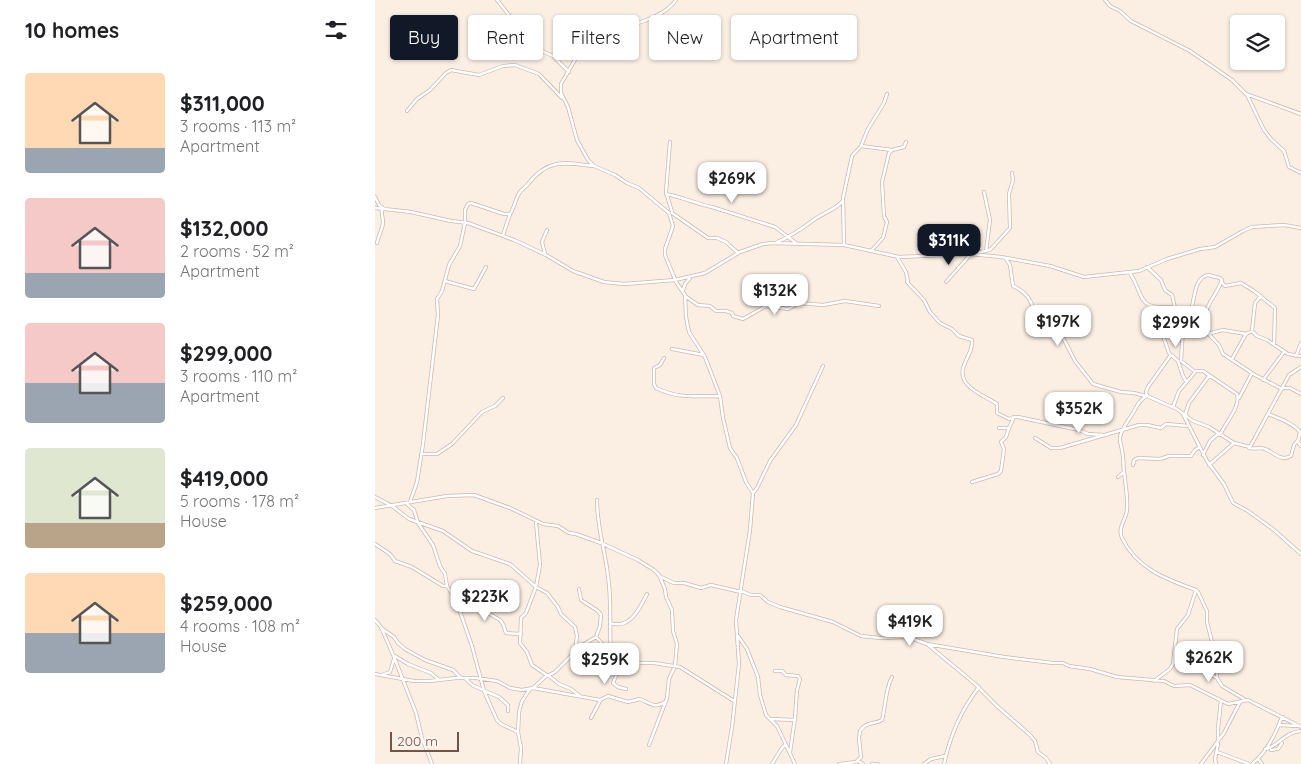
<!DOCTYPE html>
<meta charset="utf-8">
<style>
body{margin:0;font-family:Quicksand,sans-serif;background:#f6f6f6;color:#202124;height:100vh;display:flex;flex-direction:column;font-size:19px;white-space:nowrap}
*{box-sizing:border-box;margin:0}
p{font-size:16px;color:#757577}
.icon{flex:none;width:28px;height:28px;fill:none;stroke:currentColor;stroke-width:2;stroke-linecap:round;stroke-linejoin:round}
.map{position:relative;flex:1;overflow:hidden}
.drawer{display:flex;flex-direction:column;background:#fff;width:375px}
.drawer>*{flex:none}
.banner{position:absolute;left:15px;top:15px;width:475px;height:45px;display:flex;gap:10px}
.controls{position:absolute;left:855px;top:15px;display:grid;gap:10px}
.controls a{display:grid;place-items:center;width:55px;height:55px;border-radius:5px;background:#fff;box-shadow:0 1px 4px #0004;font-size:25px}
.scale{position:absolute;left:15px;bottom:12px;width:69px;box-sizing:border-box;padding-left:5px;border:2px solid #73534a;border-top:0;font-size:14px;line-height:18px;white-space:nowrap;color:#73534a;-webkit-text-stroke:4px #fef3ea;paint-order:stroke}
.price{position:absolute;translate:-50% -42px;padding:0 11px;border-radius:10px;background:#fff;color:#222;font-size:16px;line-height:32px;filter:drop-shadow(0 1px 2px #0008)}
.price::after{content:'';position:absolute;left:50%;top:30px;width:15px;height:11px;margin-left:-8px;background:inherit;clip-path:polygon(0 0,100% 0,50% 100%)}
.price.on{background:#111827;color:#fff}
ul{padding:0;list-style:none}
li{display:flex;align-items:center;gap:15px;height:125px;padding:0 25px}
li span{display:grid;place-items:center;flex:none;width:140px;height:100px;border-radius:5px;color:#555}
li>.icon{margin-inline-start:auto}
span .icon{width:60px;height:60px;fill:#fffc;stroke-width:1}
li b{font-size:21px}
h2{display:flex;justify-content:space-between;align-items:center;height:60px;padding:0 25px;font-size:21px}
.chip{padding:0 18px;border-radius:5px;background:#fff;box-shadow:0 1px 4px #0004;font-size:18px;line-height:45px}
.chip.on{background:#111827;color:#fff}
main{display:flex;flex:1;min-height:0}
.map>svg:first-child{display:block}
.lines{fill:none;stroke-linecap:round;stroke-linejoin:round}
.minor-casing{stroke:#ceb7ae;stroke-width:4}
.minor{stroke:#fff;stroke-width:2.5}
</style>
<main>
<section class="drawer">
<h2>10 homes<svg class="icon" aria-label="filters" viewBox="0 0 24 24"><path d="M4 7h16M4 17h16"/><circle cx="9" cy="7" r="2"/><circle cx="15" cy="17" r="2"/></svg></h2>
<ul>
<li><span style="background:linear-gradient(#ffd9b3 75%,#9aa5b1 0)"><svg class="icon" aria-label="home" viewBox="0 0 24 24"><path d="M3 11l9-7 9 7M6 9v11h12V9"/></svg></span><div><b>$311,000</b><p>3 rooms · 113 m²</p><p>Apartment</p></div></li>
<li><span style="background:linear-gradient(#f6c9c9 75%,#9aa5b1 0)"><svg class="icon" aria-label="home" viewBox="0 0 24 24"><path d="M3 11l9-7 9 7M6 9v11h12V9"/></svg></span><div><b>$132,000</b><p>2 rooms · 52 m²</p><p>Apartment</p></div></li>
<li><span style="background:linear-gradient(#f6c9c9 60%,#9aa5b1 0)"><svg class="icon" aria-label="home" viewBox="0 0 24 24"><path d="M3 11l9-7 9 7M6 9v11h12V9"/></svg></span><div><b>$299,000</b><p>3 rooms · 110 m²</p><p>Apartment</p></div></li>
<li><span style="background:linear-gradient(#dfe7d0 75%,#b9a48a 0)"><svg class="icon" aria-label="home" viewBox="0 0 24 24"><path d="M3 11l9-7 9 7M6 9v11h12V9"/></svg></span><div><b>$419,000</b><p>5 rooms · 178 m²</p><p>House</p></div></li>
<li><span style="background:linear-gradient(#ffd9b3 60%,#9aa5b1 0)"><svg class="icon" aria-label="home" viewBox="0 0 24 24"><path d="M3 11l9-7 9 7M6 9v11h12V9"/></svg></span><div><b>$259,000</b><p>4 rooms · 108 m²</p><p>House</p></div></li>
</ul>
</section>
<div class="map">
<svg width="926" height="764" viewBox="0 0 926 764">
<rect width="100%" height="100%" fill="#fbefe4"/>
<g class="lines">
<defs>
<path id="minor" d="M122,0L155,41L169,52L178,56L194,72
M301,0C292,14 265,24 249,26C238,28 227,24 217,30L186,84V93L193,107L202,140L213,160L219,166L240,175L252,183L264,188L294,213L298,226L290,249V255L301,282L310,295L311,317L314,332L330,357L345,396L348,418L355,448L362,458L371,482L378,493L375,530L361,620L364,664L357,727L351,764
M730,0L735,6L745,11L756,21L815,51L857,80L871,94L926,114
M872,95L889,130L896,139L909,151L914,167L926,173
M32,111L42,99L55,90L71,73L76,70L104,75L128,66L140,65L164,74L187,98
M295,142L291,192L297,212
M486,146L517,150L529,147L531,142
M291,194C307,197 322,204 337,207L400,227L421,243
M0,197L4,205L9,209
M0,208L36,212L76,221L93,223L139,240L171,255L198,271L229,282L249,284L300,280L330,273L365,252L388,244L397,243L469,245L524,257L595,254L626,257L675,266L709,277L764,271L792,259L825,249L840,247L868,231L877,227L909,225L926,228
M297,213L333,238H342L351,242L363,253
M128,235L135,214
M402,242C415,237 428,228 440,219C449,213 459,210 467,202
M2,243C3,237 8,228 8,222C8,217 6,215 7,210
M469,245L468,198L477,156L486,146L493,129L509,103L512,94
M496,251L508,238L512,222L509,216L507,182L514,153L517,150
M611,251L616,249L635,228L634,194L638,180L637,173
M600,253L611,251L615,220L609,192
M170,254L167,242L172,230
M522,257L531,272L533,282
M631,259L635,265L638,286C650,291 657,300 659,312L680,322L700,361L718,384L746,392L759,393L770,396
M772,267L786,280L790,290L797,295L800,308
M755,273C770,297 761,310 798,307L801,309L808,329L806,361L819,371H828L862,394C866,407 850,423 845,435
M70,281L99,289L111,267
M846,281L850,286L866,283L879,291L900,308L899,345
M532,282L549,300L555,312L565,323L577,329L584,336L597,340C598,349 593,355 590,363C579,386 607,394 622,404V413L634,419L639,417
M571,282L595,255
M308,290L310,284L315,278
M310,296L323,305L335,306L341,311H351L357,313L358,316L368,319L391,306L413,309L424,303L448,305L470,301L504,306
M785,313L784,324L794,353L803,361L808,376L811,381
M808,329C811,322 814,316 816,310C820,298 819,278 833,275L845,278L847,280C841,297 826,309 829,329L844,345L848,354L880,375L907,389
M877,331L880,303L886,296
M832,334L848,330L871,334L877,331L882,336L892,340L913,354L926,356
M297,349L329,355
M921,356L926,343
M289,358L285,365L279,368V384L281,388C304,399 321,396 345,396
M857,359L871,334
M888,380L909,352
M907,388H915L926,394
M772,396L771,392L773,387L795,356
M864,398L877,373
M798,407L804,391L821,371
M808,414L832,461L849,484L858,503L873,511L899,530L926,554
M893,414C903,418 918,423 925,432L923,442L926,446
M810,415L814,403L834,376
M624,428H634L639,417H643L704,430L713,434L729,435
M660,438L676,448H685L764,425H772L786,428L791,424L814,426
M874,448C878,449 882,448 886,448C897,449 904,463 916,456L919,445L923,440
M47,454H62L77,444L107,412L120,406L128,398
M828,455L835,441L843,434
M758,465L759,460L763,458L785,459L794,456H816L820,450L825,447
M834,465L859,443
M743,477L749,472
M597,482L623,474L626,471L629,449L626,442L631,437L634,428
M378,493L382,488L395,461L421,425L448,366
M0,497L17,506L34,519L68,531L97,551L135,564L161,587L151,613L146,618L145,643L152,652L157,665L173,676
M222,500C222,529 230,549 233,576C237,602 234,627 236,653
M35,502L42,482L48,444L63,315L62,299L67,291L74,265L85,246L90,223V210L93,204L96,203L129,214H135C140,207 140,199 145,192C147,189 151,187 153,184C172,159 189,162 217,166
M31,503L39,510L43,523L58,545L65,566L70,574L72,586L81,600L97,646L109,691L122,720L126,724L143,732L146,748L145,764
M0,508L72,496L99,495L135,508L168,524L183,526L194,533L201,534L226,543L263,560L279,570L284,575L290,589L291,597L297,610L298,631L302,644L300,666L294,679L292,698L274,745
M161,522L165,565L161,587L172,593L183,607L186,614L200,627L202,636L200,652
M0,544L15,554L20,561L37,567L68,586H72
M286,577L299,583H309L326,588L336,585L366,592
M366,591L376,595H385L393,602L405,607L458,622L486,636L505,638L533,637L552,644L599,683L623,707L655,735L660,741L663,752L671,758L675,764
M79,593L125,620L128,624L131,633L146,634
M0,620L6,627L19,657L41,713L47,738L57,764
M235,623C255,630 265,608 272,594
M6,628L19,637L23,643L30,649L50,660L78,670L86,678
M363,636L372,649L383,677L385,695L391,715L402,726L420,764
M221,637L246,664
M552,644L629,657L678,663H688L694,666L715,669L742,677L789,681L799,686L815,685L853,704L873,700L926,727
M20,656L33,664L56,673L63,679
M798,662L816,663L842,678L847,686L869,699
M246,664L261,663H279L305,667L359,701
M246,664L238,683L243,687L251,689
M400,671H407L411,675L423,676L425,679L422,690L420,718L415,752
M0,674L39,681H55L81,678H101L122,681L135,688L147,690L158,688L225,700L233,696L253,702L265,699C275,703 279,709 290,702
M7,675L15,672L19,659
M174,676L184,684L196,689L205,696
M90,678L97,685L108,690
M842,678V662L832,622V611L823,592L821,590C791,579 762,569 747,538C742,527 752,519 752,509C753,497 750,482 749,471C748,464 749,458 747,451C747,446 744,442 745,437C747,428 753,421 758,413C762,406 765,399 772,396L802,409L818,421L834,427L859,443L875,447L914,375L926,367
M779,681L795,669L798,664L802,629L813,615L821,590
M158,688L170,677L180,672L206,646L221,637L225,626L226,615L223,611L206,600L204,589
M110,691L124,697L133,705V711
M216,718L225,701
M397,719L419,720
M904,725L922,726
M143,732L144,712L147,701L155,689
M843,739V728L846,701
M890,749C902,748 909,732 926,731
M896,750L903,749L907,743
M842,752L874,764
M883,759L887,764
M483,761L488,764
M397,764L407,748L410,745
M464,764L481,762L486,757L484,738L485,731C491,721 499,725 507,720C511,705 510,690 517,677
M497,764H503
M549,764L556,759L570,756
M569,764C575,736 586,710 604,687
M826,764L849,733L865,702
M841,764L840,759L843,744
M877,764C888,755 897,741 903,727C905,723 904,721 908,717"/>
</defs>
<!-- minor casing -->
<use href="#minor" class="minor-casing"/>
<!-- minor -->
<use href="#minor" class="minor"/>
</g>
</svg>
<div class="controls">
<a><svg class="icon" aria-label="layers" viewBox="0 0 24 24"><path d="M12 4l9 5-9 5-9-5zM3 14l9 5 9-5"/></svg></a>
</div>
<div class="scale">200 m</div>
<b class="price" style="left:357px;top:204px">$269K</b>
<b class="price on" style="left:574px;top:266px">$311K</b>
<b class="price" style="left:400px;top:316px">$132K</b>
<b class="price" style="left:683px;top:347px">$197K</b>
<b class="price" style="left:801px;top:348px">$299K</b>
<b class="price" style="left:704px;top:434px">$352K</b>
<b class="price" style="left:110px;top:622px">$223K</b>
<b class="price" style="left:535px;top:647px">$419K</b>
<b class="price" style="left:834px;top:683px">$262K</b>
<b class="price" style="left:230px;top:685px">$259K</b>
<div class="banner">
<a class="chip on">Buy</a>
<a class="chip">Rent</a>
<a class="chip">Filters</a>
<a class="chip">New</a>
<a class="chip">Apartment</a>
</div>
</div>
</main>
